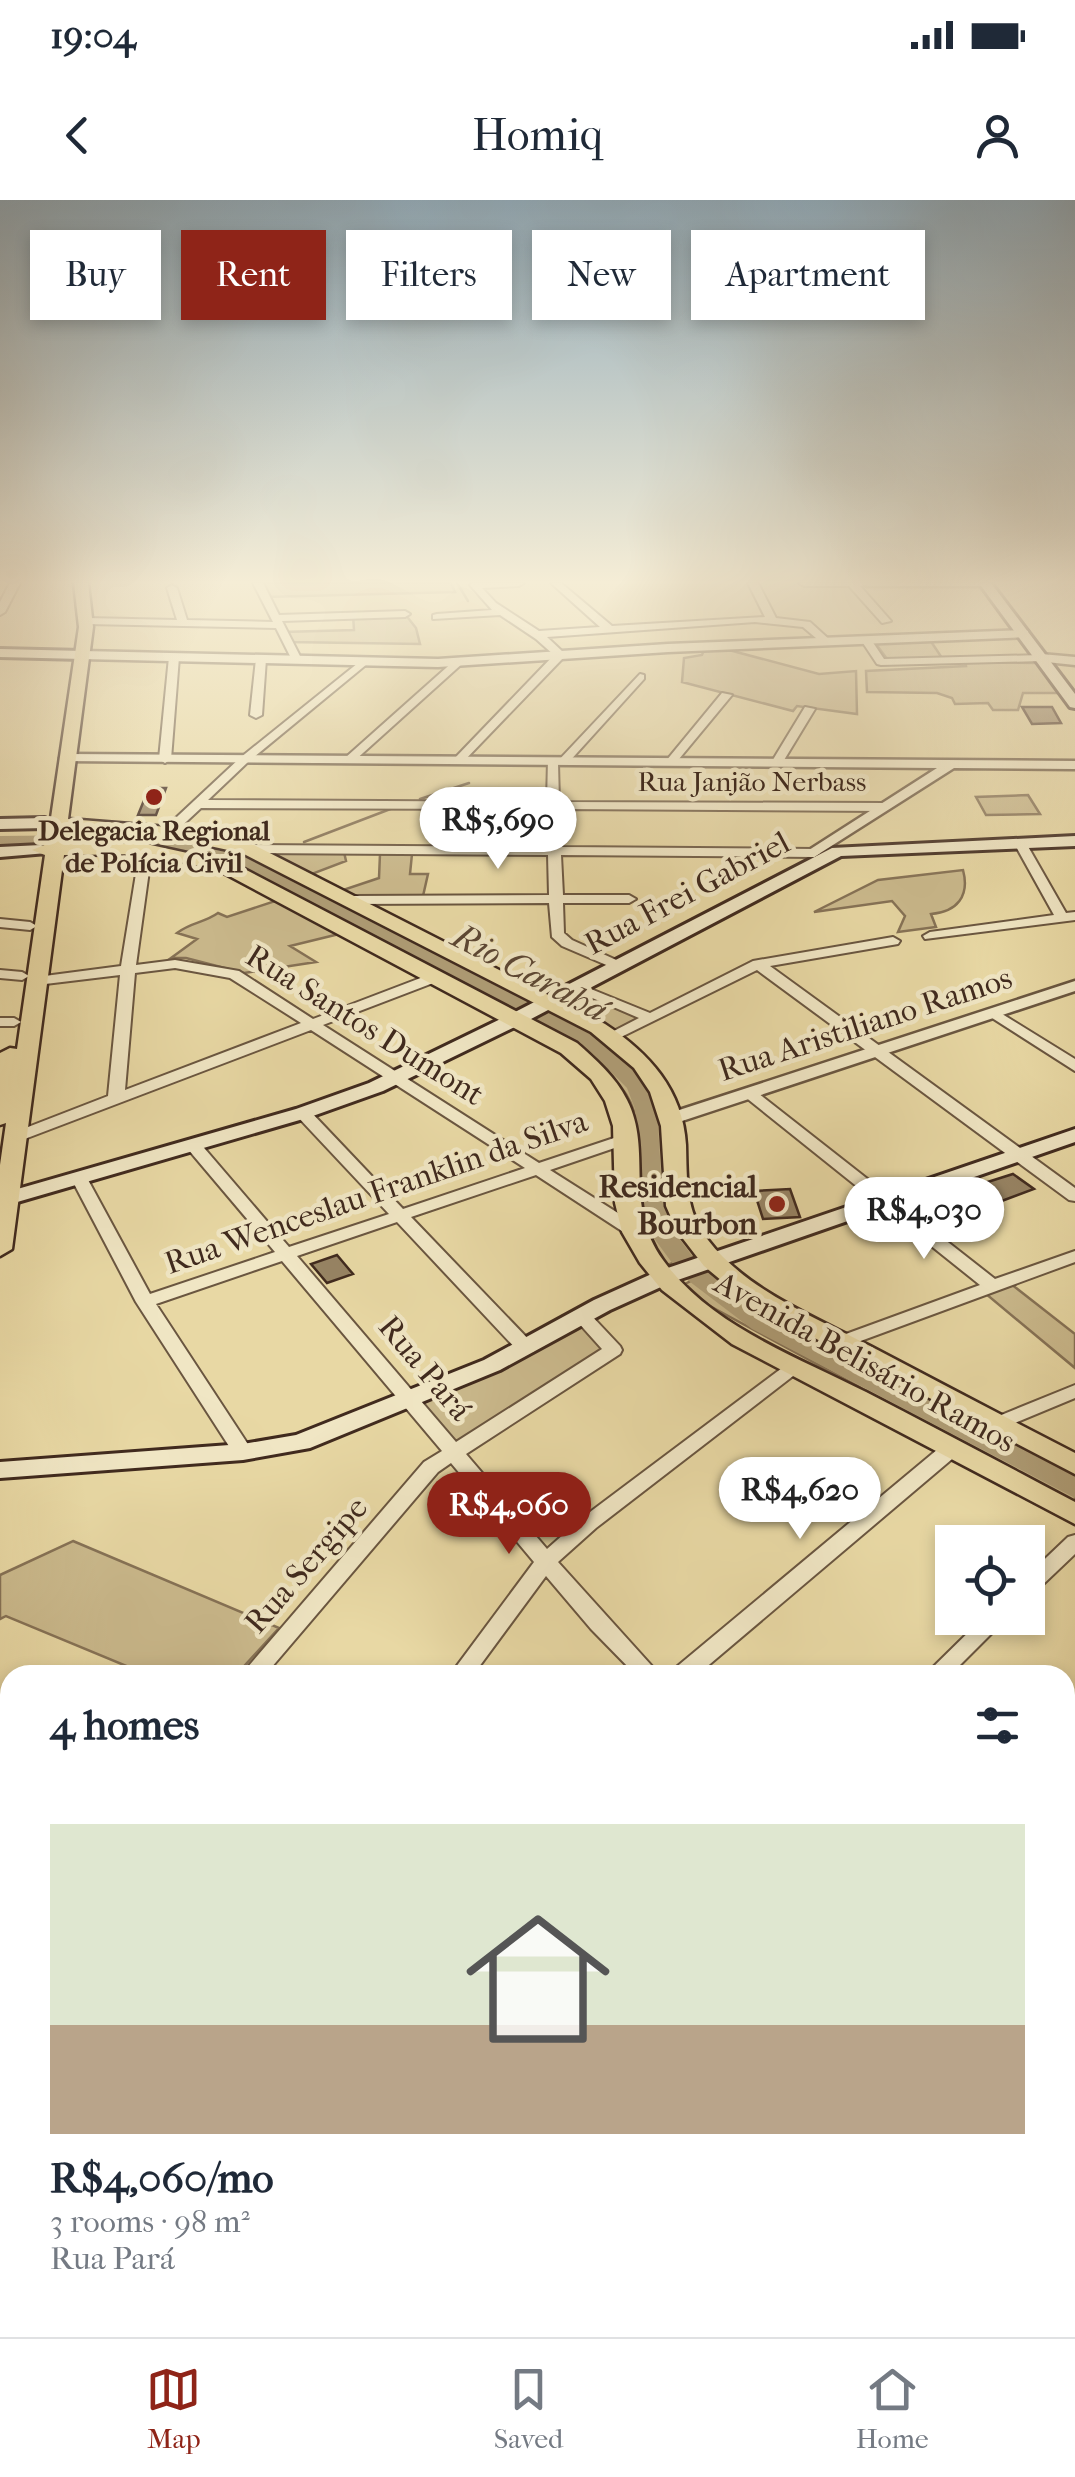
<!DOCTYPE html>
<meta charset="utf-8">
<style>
body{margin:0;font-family:"IM FELL French Canon",serif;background:#f6f6f7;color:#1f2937;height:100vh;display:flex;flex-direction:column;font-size:38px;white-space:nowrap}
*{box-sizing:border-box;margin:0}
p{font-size:32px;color:#747a83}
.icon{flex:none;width:55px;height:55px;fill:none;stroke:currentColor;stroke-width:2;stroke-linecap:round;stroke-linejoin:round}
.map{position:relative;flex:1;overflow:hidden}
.panel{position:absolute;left:0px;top:1465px;width:1075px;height:672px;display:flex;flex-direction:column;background:#fff;border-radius:30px 30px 0 0;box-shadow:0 5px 15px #0003}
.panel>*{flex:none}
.guide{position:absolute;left:30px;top:30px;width:1015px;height:90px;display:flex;gap:20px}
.fabs{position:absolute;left:935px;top:1325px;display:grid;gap:20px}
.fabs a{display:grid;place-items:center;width:110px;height:110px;border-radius:0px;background:#fff;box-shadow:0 5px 15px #0003;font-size:50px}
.price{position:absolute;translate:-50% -85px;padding:0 22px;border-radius:35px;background:#fff;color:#222;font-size:32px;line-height:65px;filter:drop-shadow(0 2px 5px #0008)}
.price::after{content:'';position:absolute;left:50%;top:60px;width:30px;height:22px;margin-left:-15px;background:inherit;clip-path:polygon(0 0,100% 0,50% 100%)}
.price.active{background:#8f2418;color:#fff}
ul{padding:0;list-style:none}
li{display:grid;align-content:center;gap:20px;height:530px;padding:0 50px}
li span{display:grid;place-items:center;height:310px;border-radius:0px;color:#555}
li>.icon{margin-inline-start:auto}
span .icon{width:180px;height:180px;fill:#fffc;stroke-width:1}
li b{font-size:42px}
h2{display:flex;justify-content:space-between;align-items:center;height:120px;padding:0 50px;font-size:42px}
.pill{padding:0 35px;border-radius:0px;background:#fff;box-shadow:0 5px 15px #0003;font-size:35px;line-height:90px}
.pill.active{background:#8f2418;color:#fff}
.status{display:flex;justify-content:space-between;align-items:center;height:70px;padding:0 50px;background:#fff;direction:ltr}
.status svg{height:28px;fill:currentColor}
header{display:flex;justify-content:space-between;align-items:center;height:130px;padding:0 50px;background:#fff;font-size:45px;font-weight:600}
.tabs{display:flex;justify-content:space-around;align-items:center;height:140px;border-top:2px solid #e0e1e3;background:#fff;font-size:28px;color:#747a83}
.tabs a{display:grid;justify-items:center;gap:5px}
.tabs .active{color:#8f2418}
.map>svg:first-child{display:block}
.green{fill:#cbba8d;stroke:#867256;stroke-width:2.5}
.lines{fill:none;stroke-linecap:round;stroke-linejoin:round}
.stream{stroke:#836f53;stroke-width:2.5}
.river{fill:#af9d76;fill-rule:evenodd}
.building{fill:#978464;stroke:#402a1e;stroke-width:2.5}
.minor-casing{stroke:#6a5640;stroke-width:4}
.tertiary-casing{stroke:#6a5640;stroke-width:5}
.secondary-casing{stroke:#402a1e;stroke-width:6}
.primary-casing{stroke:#402a1e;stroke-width:5}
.minor{fill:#f0e6c4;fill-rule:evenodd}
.tertiary{fill:#f0e6c4;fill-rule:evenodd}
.secondary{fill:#f0e6c4;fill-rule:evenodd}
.primary{fill:#e8d8a4;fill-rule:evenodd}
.poi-dot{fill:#8f2418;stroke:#f0e6c4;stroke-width:4}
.labels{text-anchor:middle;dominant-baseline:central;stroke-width:9;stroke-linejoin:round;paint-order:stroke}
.far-street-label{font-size:28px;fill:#402a1e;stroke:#f0e6c4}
.far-poi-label{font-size:28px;font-weight:bold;fill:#402a1e;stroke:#f0e6c4}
.street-label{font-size:32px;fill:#402a1e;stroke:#f0e6c4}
.poi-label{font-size:32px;font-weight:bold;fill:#402a1e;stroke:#f0e6c4;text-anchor:end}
.water-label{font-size:35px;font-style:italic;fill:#5c4734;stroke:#f0e6c4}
</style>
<div class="status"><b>19:04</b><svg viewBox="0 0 49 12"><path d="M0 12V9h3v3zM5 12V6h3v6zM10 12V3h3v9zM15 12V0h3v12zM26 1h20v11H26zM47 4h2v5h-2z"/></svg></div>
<header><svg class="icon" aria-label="back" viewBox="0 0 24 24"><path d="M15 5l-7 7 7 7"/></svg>Homiq<svg class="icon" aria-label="person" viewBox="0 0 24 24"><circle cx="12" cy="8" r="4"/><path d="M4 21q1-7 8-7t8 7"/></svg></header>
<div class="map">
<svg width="1075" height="2137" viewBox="0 0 1075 2137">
<rect width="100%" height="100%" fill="#e8d8a4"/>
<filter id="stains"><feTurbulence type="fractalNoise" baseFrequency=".002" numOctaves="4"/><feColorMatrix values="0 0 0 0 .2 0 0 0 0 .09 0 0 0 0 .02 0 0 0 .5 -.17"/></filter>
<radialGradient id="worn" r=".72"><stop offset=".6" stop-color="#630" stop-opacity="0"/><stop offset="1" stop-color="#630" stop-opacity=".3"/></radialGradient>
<!-- green -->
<path class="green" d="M258,383H451L455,392L265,397Z
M405,414L416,428L420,444L288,442L283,432L354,430L353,415Z
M930,440L942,458L887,459L876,444Z
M704,450H729L819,474L856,471L857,514L797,506L793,511L682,482L684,458L702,455Z
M965,462L1037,463L1059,493H1023L1018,510H993L988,503L955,504L952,498L937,493L867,492L866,471L966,466Z
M1028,595L1040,614L986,615L976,597Z
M67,629L136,630L235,647L536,799L514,809L226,662L178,650L67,645Z
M283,652H344L346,661L312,674L274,655Z
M380,654H412L410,674H428L423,696H354L343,690L379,678Z
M963,670C970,696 957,712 931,714L936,727L898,732L905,716L892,701L814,712L878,680Z
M275,701L339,734L290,746L316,762L244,773L186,758H171L197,739L177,733C191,722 204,723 218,713L227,717Z
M585,795L644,818L617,831L567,804Z
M556,809L626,854L657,895L694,1056L667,1065C647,1039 638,1009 637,977C636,943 644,916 621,887C598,857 565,840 533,822Z
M710,1071L1075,1272V1304L708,1105L685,1084Z
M1011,1084L1075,1134V1168L986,1094Z
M580,1119L607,1150L453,1248L414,1200Z
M73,1341L279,1428L236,1475H148L6,1416L0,1419V1375Z"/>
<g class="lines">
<!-- stream -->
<path class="stream" d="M457,383L468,401
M420,599L469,583
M304,642L393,608
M244,662L251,659"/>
<!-- river -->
<path class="river" d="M93,635L183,642L251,658L609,844L648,886L657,909L662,989L669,1025L699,1065L770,1117L1075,1276V1298L752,1129L681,1075L645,1026L638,989L635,909L627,888L593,854L237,666L153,649L0,646V636Z"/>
</g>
<!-- building -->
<path class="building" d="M1022,507H1052L1061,523L1032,524Z
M149,588H166L156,615H138Z
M1013,974L1034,989L999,1002L978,985Z
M790,989L800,1017L763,1019L754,991Z
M337,1055L353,1074L327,1083L311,1064Z"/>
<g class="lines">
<defs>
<path id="minor" d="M10,383H20L5,412L0,415V402Z
M76,383H87L82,386Z
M253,383H263L279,415L405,411L410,414L405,417L282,421L302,460L297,463L292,460L276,428L87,424L82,421L87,418L177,420L167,388L172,385L177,388L187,420L273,422Z
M472,383H524L519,386L482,388L496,403L539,431L600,427L551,383H561L612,426L765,417L748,383H758L776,418L810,422L832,442L823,444L803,427L755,422L547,437L564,453V457L462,563H454V559L554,455L536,439L500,415L433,419V415L437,414L492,410L470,385Z
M799,383H872L860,386L891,421L882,423L849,386H804Z
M866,437L870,438L884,459L1041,455L1046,458L1041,461L881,465L877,464L861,440Z
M174,454L179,457L171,559L165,563L159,559L169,457Z
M261,456L266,459L262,515L256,518L250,515L256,459Z
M363,459L367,460V464L248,562L208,600L547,602L548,560L558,561L640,474L644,475V479L567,564L558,563L559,602L885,603L891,607L885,611L560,609L561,647L814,649L820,653L814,657L561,655L563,695H629L636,699L629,703H563L564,733L572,740L623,763V769L618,770L562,746L552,737L549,703L352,704L345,700L352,696L549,695L548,655L248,653L242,649L248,645L548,647L547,609L201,608L172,635H164V629L240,558Z
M455,460L464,462L353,562H345V558Z
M722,493L732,495L674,565H666V561Z
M805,507L815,509L781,565H773L771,563Z
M1020,639L1026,643L1066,713L1075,712V720L925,739L923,736L930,732L1054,715L1014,643Z
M146,645L152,649L136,765L175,760L239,771L313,819L431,774H441V780L323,825L539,963L626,934L634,939L632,942L550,970L640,1027L643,1031L640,1035H628L536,975L411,1017L533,1144L535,1148L533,1152H519L397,1022L297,1056L456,1242L602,1149L576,1120L573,1116L576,1112H588L620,1146L622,1150L620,1154L466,1254L547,1349L582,1318L790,1162L797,1160L806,1166L596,1328L558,1362L660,1475H636L591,1429L546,1376L473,1475H450L534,1362L451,1263L438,1272L265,1475H241L424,1262L442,1251L282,1061L156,1104L253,1252L250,1257H236L136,1102L71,978L79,973L87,978L150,1094L275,1052L187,948L185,945L187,942H199L289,1047L389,1014L297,916L295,913L297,910H309L403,1009L525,968L311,830L22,940H10L8,937L10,934L108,896L120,775L37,785L30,781L37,777L121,766L140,649ZM175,768L230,778L301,823L125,890L135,773Z
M0,719L30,722L37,726L30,730L0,727Z
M893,737L900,741L898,744L770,766L1075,988V1001L1069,1000L757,770L613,841L606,837L608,834L639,818L569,788L571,785H581L650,813L753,761Z
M0,770L22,772L29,776L22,780L0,778Z
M994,809L1075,859V871L989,816L987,813Z
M0,818H14L21,822L14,826H0Z
M749,888L754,890L995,1079L1075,1051V1062L847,1146H835L832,1142L835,1138L980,1085L744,896L741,893L744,890Z
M1075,1185V1198L1003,1228L996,1230L986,1224L989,1220Z
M951,1243L958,1244L961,1249L958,1254L697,1475H671L674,1469L944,1244Z
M1075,1335V1354L1035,1392L1028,1394V1375L1068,1337Z
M983,1418H1007L950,1475H925Z
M1065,1657L1075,1661V1681L1065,1677Z
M10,1744V1766L0,1769V1747Z
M1065,2031L1075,2035V2064L1065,2060Z
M243,2128H275L271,2137H239Z
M523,2128H554L550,2137H519Z"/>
<path id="tertiary" d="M862,383H991L985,386H867Z
M1024,430L1028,431V437L668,452L438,467L83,459L77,455L83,451L438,459L668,444Z
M1041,454L1075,457V465L1037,461V455Z
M67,554L1075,561V569L954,568L814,657L809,656V650L937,568L62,561L60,558Z
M1075,781V791L679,922L673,923L664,918L667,914Z"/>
<path id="secondary" d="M979,383H991L1075,494V508L1070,507Z
M0,449L83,451L90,455L83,459L0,457Z
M0,619L45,618L53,623L45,628L0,629Z
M1075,636V646L841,656L531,819L383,891L310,917L0,1007V994L296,909L369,883L517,811L832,648Z
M41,645L47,647V653L0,657V647Z
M1075,929V942L672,1082L610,1110L500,1170L310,1248L243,1260L0,1278V1262L243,1244L296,1235L484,1160L594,1100L656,1072Z
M1075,1853V1908L1065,1912V1856Z
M0,1901L10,1905V1973L0,1970Z
M302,2128H353L357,2137H306Z
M369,2128H421L425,2137H373Z
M963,2128H1001L998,2137H960Z"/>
<path id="primary" d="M74,383H88L93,427L68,619L168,627L254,645L605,824C649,853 683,890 686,945C687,980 685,1011 708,1040C747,1091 817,1118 872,1147C940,1183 1007,1218 1075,1253V1274L784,1122L734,1091L704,1066L677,1031L666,1006L661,926L650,892L634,868L591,832L242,653L168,637L67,630L65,644H146L233,663L577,843C596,860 615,876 627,900C653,951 623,1004 663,1060C709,1125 797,1157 866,1192C936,1228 1005,1265 1075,1302V1324L732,1144L662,1090L640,1063L622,1032L615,1003L613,926L605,901L591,879L561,853L220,671L146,654L64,655L12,1049L0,1056V965L6,923L0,925V853L10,848L17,849L45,655L32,650L47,644L49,629L36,623L51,618L79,427Z"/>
</defs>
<!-- minor casing -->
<use href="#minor" class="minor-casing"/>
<!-- tertiary casing -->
<use href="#tertiary" class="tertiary-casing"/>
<!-- secondary casing -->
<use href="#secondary" class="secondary-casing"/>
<!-- primary casing -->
<use href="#primary" class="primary-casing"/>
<!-- minor -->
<use href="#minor" class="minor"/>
<!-- tertiary -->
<use href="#tertiary" class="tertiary"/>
<!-- secondary -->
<use href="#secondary" class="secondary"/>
<!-- primary -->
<use href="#primary" class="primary"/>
</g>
<!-- sky -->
<linearGradient id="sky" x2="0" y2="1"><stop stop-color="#91abba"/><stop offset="0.56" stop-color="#f5edd6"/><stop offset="1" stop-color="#f5edd6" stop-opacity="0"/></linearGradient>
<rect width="1075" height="682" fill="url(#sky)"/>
<!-- markers -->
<g class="poi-dot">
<circle cx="154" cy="597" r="10"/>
<circle cx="777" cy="1004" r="10"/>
</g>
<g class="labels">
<!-- far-street labels -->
<g class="far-street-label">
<text x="752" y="581">Rua Janjão Nerbass</text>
</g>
<!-- far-poi labels -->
<g class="far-poi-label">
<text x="154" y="630">Delegacia Regional<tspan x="154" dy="32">de Polícia Civil</tspan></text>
</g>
<!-- street labels -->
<g class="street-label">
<text transform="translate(687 693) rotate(-28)">Rua Frei Gabriel</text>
<text transform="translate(865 824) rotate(-18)">Rua Aristiliano Ramos</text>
<text transform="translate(365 825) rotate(32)">Rua Santos Dumont</text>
<text transform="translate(376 992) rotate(-19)">Rua Wenceslau Franklin da Silva</text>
<text transform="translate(865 1162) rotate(29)">Avenida Belisário Ramos</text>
<text transform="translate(425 1168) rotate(50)">Rua Pará</text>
<text transform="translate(306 1365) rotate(-49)">Rua Sergipe</text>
</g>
<!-- poi labels -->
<g class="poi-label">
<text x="757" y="986">Residencial<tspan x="757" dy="37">Bourbon</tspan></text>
</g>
<!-- water labels -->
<g class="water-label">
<text transform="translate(530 773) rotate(28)">Rio Carahá</text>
</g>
</g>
<rect width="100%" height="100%" filter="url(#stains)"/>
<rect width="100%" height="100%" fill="url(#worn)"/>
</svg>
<div class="fabs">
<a><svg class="icon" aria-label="locate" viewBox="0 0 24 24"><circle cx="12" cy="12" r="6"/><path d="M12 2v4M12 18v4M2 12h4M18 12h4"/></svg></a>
</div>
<b class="price" style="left:498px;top:672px">R$5,690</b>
<b class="price" style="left:924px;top:1062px">R$4,030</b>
<b class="price" style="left:800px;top:1342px">R$4,620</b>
<b class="price active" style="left:509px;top:1357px">R$4,060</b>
<div class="guide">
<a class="pill">Buy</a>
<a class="pill active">Rent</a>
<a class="pill">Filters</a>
<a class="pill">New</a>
<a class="pill">Apartment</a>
</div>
<section class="panel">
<h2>4 homes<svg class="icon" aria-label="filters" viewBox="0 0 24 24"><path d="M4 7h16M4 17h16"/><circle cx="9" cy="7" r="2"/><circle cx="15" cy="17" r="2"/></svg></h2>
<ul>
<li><span style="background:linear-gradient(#dfe7d0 65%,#b9a48a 0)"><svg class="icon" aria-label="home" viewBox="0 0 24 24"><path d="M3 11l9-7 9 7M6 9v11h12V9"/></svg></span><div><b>R$4,060/mo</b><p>3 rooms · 98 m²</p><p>Rua Pará</p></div></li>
</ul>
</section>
</div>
<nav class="tabs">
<a class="active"><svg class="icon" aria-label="map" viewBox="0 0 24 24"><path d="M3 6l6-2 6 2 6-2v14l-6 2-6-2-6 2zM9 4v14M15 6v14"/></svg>Map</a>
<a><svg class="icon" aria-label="saved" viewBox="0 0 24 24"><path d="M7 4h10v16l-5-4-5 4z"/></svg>Saved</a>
<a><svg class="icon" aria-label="home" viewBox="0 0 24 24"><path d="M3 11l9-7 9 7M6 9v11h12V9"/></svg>Home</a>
</nav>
